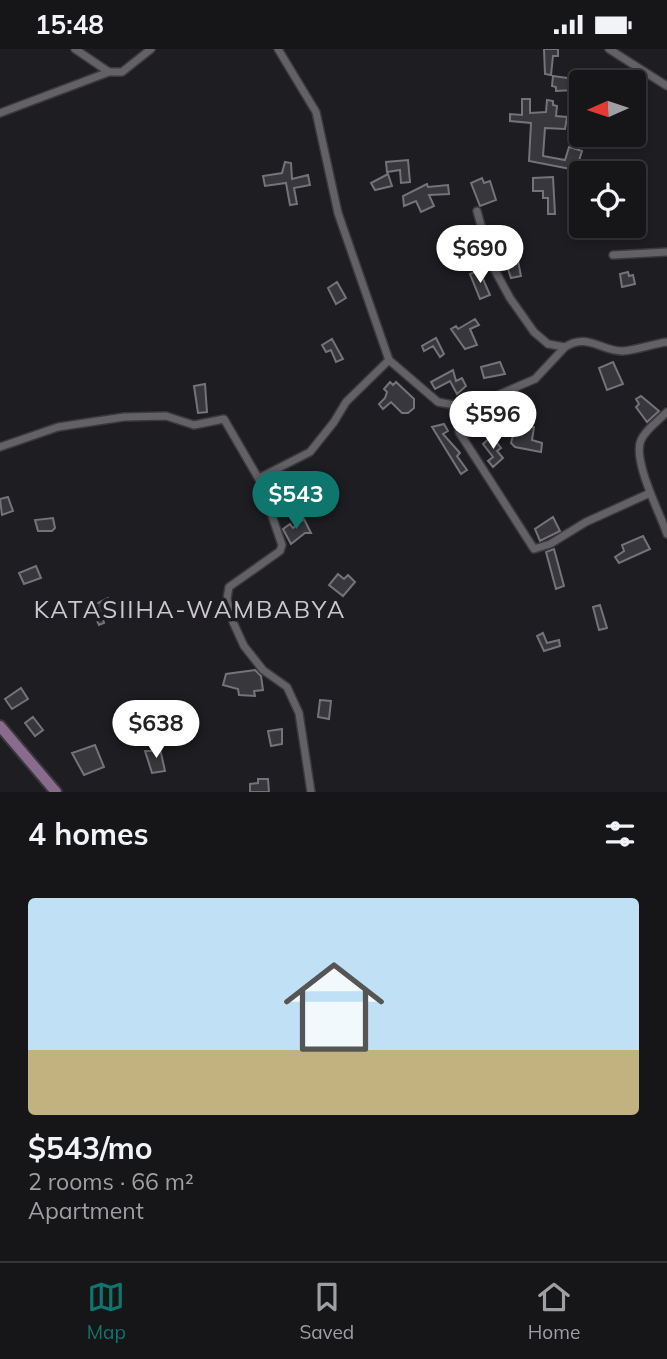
<!DOCTYPE html>
<meta charset="utf-8">
<style>
body{margin:0;font-family:Mulish,sans-serif;background:#1f1f22;color:#f1f3f6;height:100vh;display:flex;flex-direction:column;font-size:26px;white-space:nowrap}
*{box-sizing:border-box;margin:0}
p{font-size:23px;color:#9e9fa2}
.icon{flex:none;width:38px;height:38px;fill:none;stroke:currentColor;stroke-width:2;stroke-linecap:round;stroke-linejoin:round}
.map{position:relative;height:743px;overflow:hidden}
.details{display:flex;flex-direction:column;background:#161619;flex:1}
.details>*{flex:none}
.needle{width:46px;rotate:267deg}
.tools{position:absolute;left:569px;top:21px;display:grid;gap:14px}
.tools a{display:grid;place-items:center;width:77px;height:77px;border-radius:7px;background:#161619;box-shadow:0 4px 10px #0003,0 0 0 2px #353538;font-size:35px}
.price{position:absolute;translate:-50% -60px;padding:0 16px;border-radius:24px;background:#fff;color:#222;font-size:23px;line-height:46px;filter:drop-shadow(0 2px 4px #0008)}
.price::after{content:'';position:absolute;left:50%;top:42px;width:21px;height:16px;margin-left:-10px;background:inherit;clip-path:polygon(0 0,100% 0,50% 100%)}
.price.active{background:#0f766e;color:#fff}
ul{padding:0;list-style:none}
li{display:grid;align-content:center;gap:14px;height:371px;padding:0 28px}
li+li{border-top:2px solid #353538}
li span{display:grid;place-items:center;height:217px;border-radius:7px;color:#555}
li>.icon{margin-inline-start:auto}
span .icon{width:126px;height:126px;fill:#fffc;stroke-width:1}
li b{font-size:30px}
h2{display:flex;justify-content:space-between;align-items:center;height:84px;padding:0 28px;font-size:30px}
.status{display:flex;justify-content:space-between;align-items:center;height:49px;padding:0 35px;background:#161619;direction:ltr}
.status svg{height:19px;fill:currentColor}
.dock{display:flex;justify-content:space-around;align-items:center;height:98px;border-top:2px solid #353538;background:#161619;font-size:19px;color:#9e9fa2}
.dock a{display:grid;justify-items:center;gap:4px}
.dock .active{color:#0f766e}
.map>svg:first-child{display:block}
.building{fill:#37373c;stroke:#737379;stroke-width:2}
.lines{fill:none;stroke-linecap:round;stroke-linejoin:round}
.street-casing{stroke:#3a393d;stroke-width:10}
.secondary-casing{stroke:#3a393d;stroke-width:14}
.street{stroke:#636166;stroke-width:7}
.secondary{stroke:#896b8d;stroke-width:10}
.labels{text-anchor:middle;dominant-baseline:central;stroke-width:7;stroke-linejoin:round;paint-order:stroke}
.quarter-label{font-size:24px;letter-spacing:2px;fill:#cac8ce;stroke:#1e1d21}
</style>
<div class="status"><b>15:48</b><svg viewBox="0 0 49 12"><path d="M0 12V9h3v3zM5 12V6h3v6zM10 12V3h3v9zM15 12V0h3v12zM26 1h20v11H26zM47 4h2v5h-2z"/></svg></div>
<div class="map">
<svg width="667" height="743" viewBox="0 0 667 743">
<rect width="100%" height="100%" fill="#1e1d21"/>
<!-- building -->
<path class="building" d="M544,0H558V7H553L551,26L545,25Z
M553,27L575,30L574,41L556,42V38L552,37Z
M522,50H530V64L546,63L547,51L553,52V56L557,57L556,67L567,68L565,80L545,79L543,107L565,111L569,98L582,102L576,121L529,112L531,74L510,72V65L522,66Z
M408,111L410,133L401,134L400,121L387,123L386,113Z
M285,113L291,114L292,130L308,126L310,136L294,139L297,155L290,156L286,134L265,137L263,127L282,124Z
M388,125L392,137L375,141L371,134Z
M553,128L555,165H548V149H543V142H533V129Z
M482,129L484,134L490,132L496,151L480,157L471,134Z
M427,135L428,138L448,136L449,145L429,146L434,157L421,163L416,152L404,157L403,147Z
M518,212L521,227L511,229L506,214Z
M479,221L490,246L480,250L470,225Z
M628,223L629,227L633,226L635,235L622,238L620,225Z
M337,233L346,249L336,255L328,239Z
M475,270L479,276L470,280L477,296L465,300L451,280L456,277L458,280Z
M436,289L444,305L440,308L433,297L424,302L422,297Z
M332,290L343,310L336,313L331,301L326,303L322,296Z
M500,313L505,325L484,329L481,318Z
M613,313L623,335L607,341L599,319Z
M453,321L456,332L462,329L466,337L457,345L450,332L435,340L431,333Z
M390,333L393,336L396,333L414,350V359L408,364H402L391,353L383,360L379,355L385,349L387,343L384,340Z
M205,335L207,363L198,364L194,337Z
M641,347L659,362L647,373L636,358L639,355L636,350Z
M510,348L512,357L501,361L504,366L488,375L482,363Z
M444,375L448,382L443,385L460,404L457,407L467,421L461,425L432,378Z
M516,375L534,378L532,391L542,394L541,403L515,398L511,394Z
M492,387L501,399L497,402L503,409L493,418L488,412L493,408L483,395Z
M8,448L13,462L2,466L0,450Z
M553,468L560,482L540,492L535,480Z
M53,469L55,479L52,482H38L35,471Z
M304,470L311,484H305L291,495L283,480L290,475L293,479Z
M643,487L650,500L619,514L615,508L624,502L622,496Z
M554,500L564,537L556,540L546,503Z
M36,517L41,529L24,535L19,524Z
M338,525L344,530L348,526L355,533L343,547L329,536Z
M108,549L113,560L102,565L104,574L99,576L94,565L89,566L86,560Z
M600,556L607,579L599,581L593,558Z
M543,584L547,594L559,591L560,597L544,602L537,587Z
M255,621L261,627L263,641L254,642L255,647L239,646L238,640L223,636L226,625Z
M21,639L28,650L12,660L5,650Z
M320,651L331,652L329,670L318,668Z
M33,668L43,681L35,687L25,674Z
M282,680V695L271,697L268,682Z
M159,695L165,722L152,724L145,702H153V696Z
M95,696L104,718L84,726L72,704Z
M258,730H268L269,743H250V735L258,734Z"/>
<g class="lines">
<defs>
<path id="street" d="M75,0L109,23
M278,0L316,63L338,164L389,311L438,353L454,356L493,348L535,330L565,298
M609,0L667,37
M0,64L109,23H122L151,0
M477,162L492,216L510,249L534,283L548,295L565,298C588,283 602,303 623,302C637,301 653,295 667,293
M613,206L667,203
M454,356L459,383L534,500L550,495L586,473L650,444
M667,363C659,371 646,380 641,391C632,411 660,464 667,485
M0,398L58,378L124,368L166,367L194,376L224,370L260,432L282,496L280,502L229,538L227,550L233,573L244,597L263,621L287,638L299,664L311,743
M260,432L261,428L310,403L334,373L346,353L389,311"/>
<path id="secondary" d="M0,677L56,743"/>
</defs>
<!-- street casing -->
<use href="#street" class="street-casing"/>
<!-- secondary casing -->
<use href="#secondary" class="secondary-casing"/>
<!-- street -->
<use href="#street" class="street"/>
<!-- secondary -->
<use href="#secondary" class="secondary"/>
</g>
<g class="labels">
<!-- quarter labels -->
<g class="quarter-label">
<text x="190" y="560">KATASIIHA-WAMBABYA</text>
</g>
</g>
</svg>
<div class="tools">
<a><svg class="needle" viewBox="-14 -14 28 28"><path d="M0-13l5 13h-10z" fill="#e53935"/><path d="M0 13l5-13h-10z" fill="#9e9fa2"/></svg></a>
<a><svg class="icon" aria-label="locate" viewBox="0 0 24 24"><circle cx="12" cy="12" r="6"/><path d="M12 2v4M12 18v4M2 12h4M18 12h4"/></svg></a>
</div>
<b class="price" style="left:480px;top:236px">$690</b>
<b class="price" style="left:493px;top:402px">$596</b>
<b class="price active" style="left:296px;top:482px">$543</b>
<b class="price" style="left:156px;top:711px">$638</b>
</div>
<section class="details">
<h2>4 homes<svg class="icon" aria-label="filters" viewBox="0 0 24 24"><path d="M4 7h16M4 17h16"/><circle cx="9" cy="7" r="2"/><circle cx="15" cy="17" r="2"/></svg></h2>
<ul>
<li><span style="background:linear-gradient(#bfe0f5 70%,#c2b280 0)"><svg class="icon" aria-label="home" viewBox="0 0 24 24"><path d="M3 11l9-7 9 7M6 9v11h12V9"/></svg></span><div><b>$543/mo</b><p>2 rooms · 66 m²</p><p>Apartment</p></div></li>
</ul>
</section>
<nav class="dock">
<a class="active"><svg class="icon" aria-label="map" viewBox="0 0 24 24"><path d="M3 6l6-2 6 2 6-2v14l-6 2-6-2-6 2zM9 4v14M15 6v14"/></svg>Map</a>
<a><svg class="icon" aria-label="saved" viewBox="0 0 24 24"><path d="M7 4h10v16l-5-4-5 4z"/></svg>Saved</a>
<a><svg class="icon" aria-label="home" viewBox="0 0 24 24"><path d="M3 11l9-7 9 7M6 9v11h12V9"/></svg>Home</a>
</nav>
